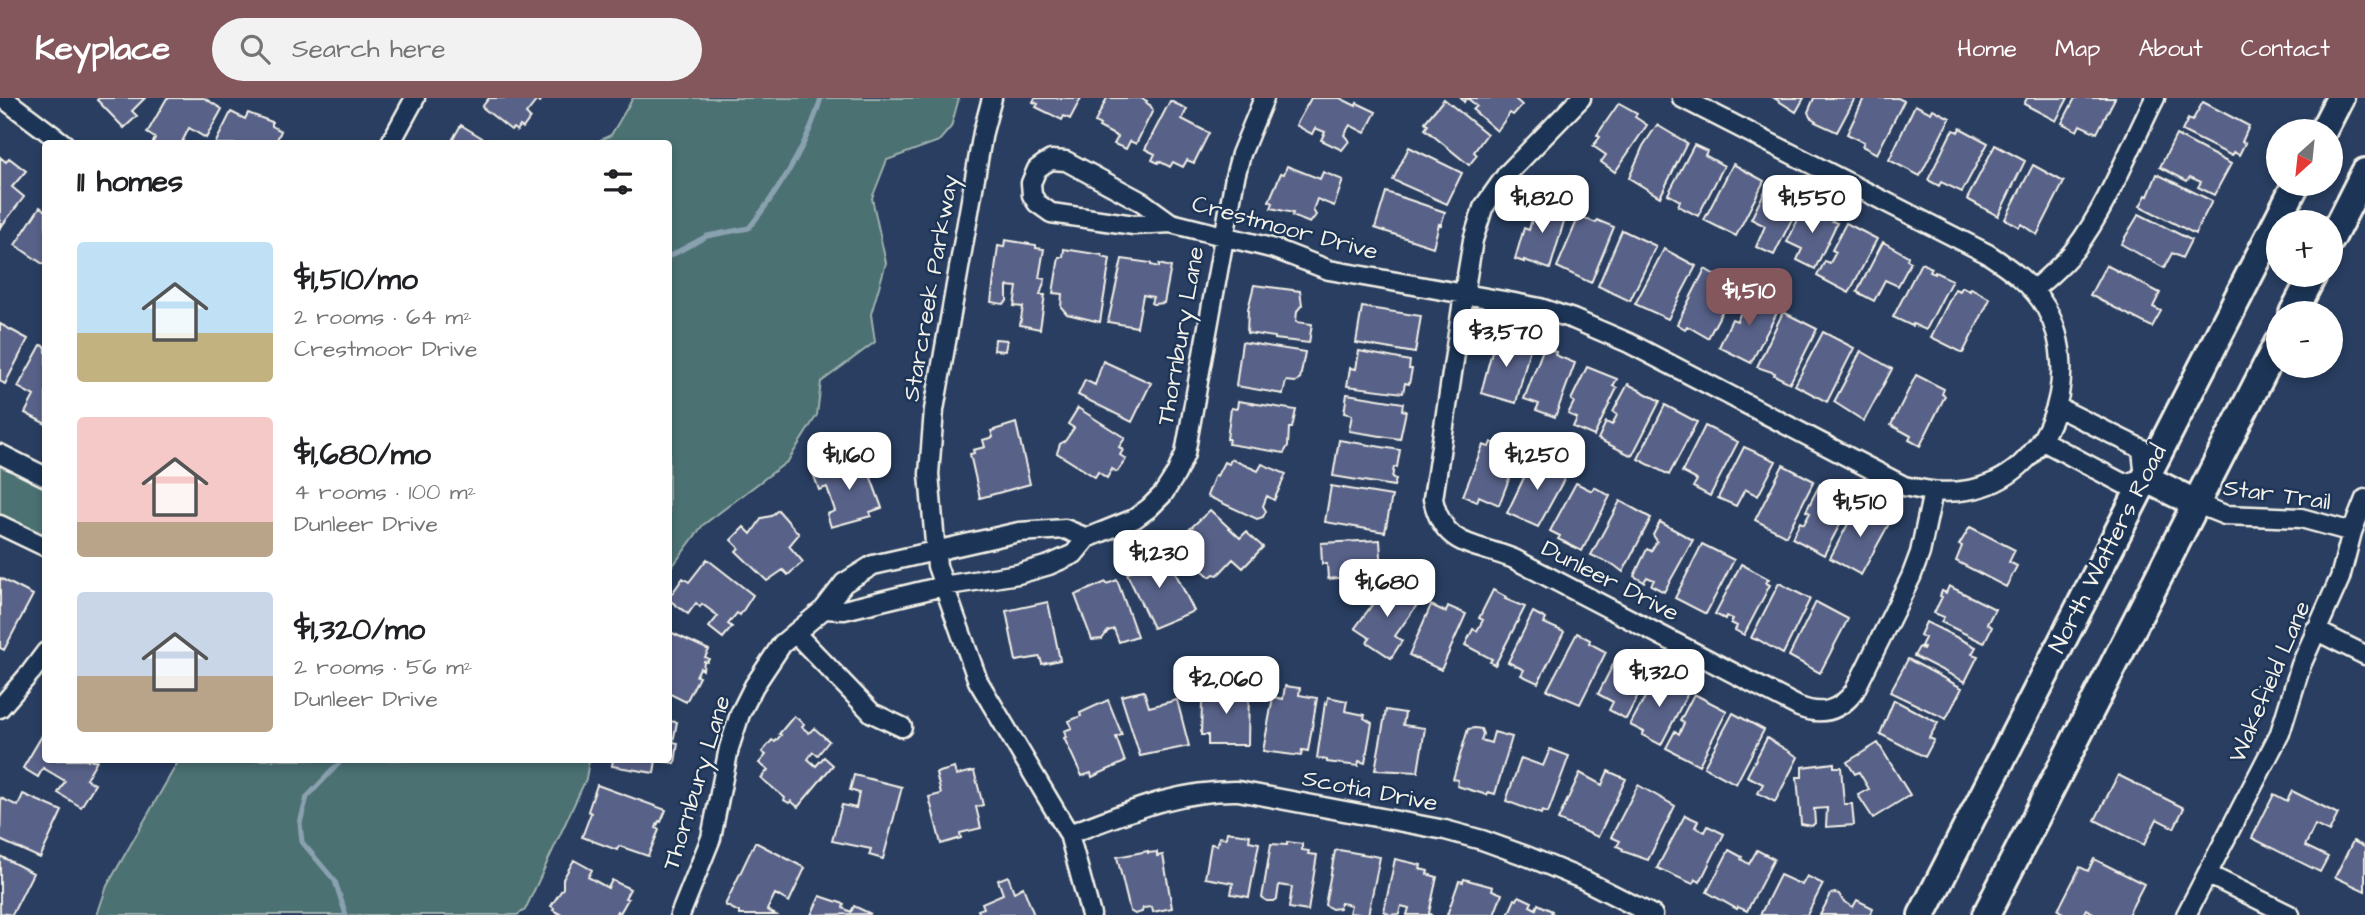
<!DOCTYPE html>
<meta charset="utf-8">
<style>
body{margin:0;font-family:"Architects Daughter",sans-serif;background:#f2f2f2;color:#202124;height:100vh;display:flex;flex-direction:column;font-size:26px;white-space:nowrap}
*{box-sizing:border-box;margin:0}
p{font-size:23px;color:#757577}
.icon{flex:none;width:38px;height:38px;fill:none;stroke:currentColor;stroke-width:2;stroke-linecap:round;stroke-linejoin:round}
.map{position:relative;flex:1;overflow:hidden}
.details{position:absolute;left:42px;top:42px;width:630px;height:623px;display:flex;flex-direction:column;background:#fff;border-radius:7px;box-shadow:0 4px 10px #0003}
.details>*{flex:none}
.needle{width:46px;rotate:207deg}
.tools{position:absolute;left:2266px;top:21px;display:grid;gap:14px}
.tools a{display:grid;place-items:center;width:77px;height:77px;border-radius:50%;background:#fff;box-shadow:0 4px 10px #0003;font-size:35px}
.price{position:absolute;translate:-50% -60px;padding:0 16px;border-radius:14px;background:#fff;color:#222;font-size:23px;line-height:46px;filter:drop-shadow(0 2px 4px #0008)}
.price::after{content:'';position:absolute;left:50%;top:42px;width:21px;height:16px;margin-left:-10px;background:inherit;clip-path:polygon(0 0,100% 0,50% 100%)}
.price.selected{background:#84575d;color:#fff}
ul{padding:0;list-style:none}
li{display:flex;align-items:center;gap:21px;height:175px;padding:0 35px}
li span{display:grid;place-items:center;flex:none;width:196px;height:140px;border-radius:7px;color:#555}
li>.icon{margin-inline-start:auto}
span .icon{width:84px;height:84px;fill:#fffc;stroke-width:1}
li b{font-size:30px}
h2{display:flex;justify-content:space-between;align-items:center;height:84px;padding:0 35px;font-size:30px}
header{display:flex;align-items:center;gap:42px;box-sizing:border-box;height:98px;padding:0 35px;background:#84575d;color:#fff}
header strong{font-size:33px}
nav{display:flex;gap:38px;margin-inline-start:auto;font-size:24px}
.search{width:490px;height:63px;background:#f2f2f2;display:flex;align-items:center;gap:18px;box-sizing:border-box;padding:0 24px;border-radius:38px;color:#757577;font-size:26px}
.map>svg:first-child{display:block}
.green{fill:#4c7173;stroke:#a0b1ae;stroke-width:2}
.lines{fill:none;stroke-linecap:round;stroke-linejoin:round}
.stream{stroke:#8aa1b0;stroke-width:5}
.building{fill:#586289;stroke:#f4f1e8;stroke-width:2}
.street-casing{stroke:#f4f1e8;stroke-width:23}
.secondary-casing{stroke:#f4f1e8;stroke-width:32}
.street{stroke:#1d3557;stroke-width:18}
.secondary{stroke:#1d3557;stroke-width:26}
.labels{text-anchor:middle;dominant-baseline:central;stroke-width:5;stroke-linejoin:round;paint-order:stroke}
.street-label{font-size:24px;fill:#f4f1e8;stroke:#1d3557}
</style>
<header>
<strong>Keyplace</strong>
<div class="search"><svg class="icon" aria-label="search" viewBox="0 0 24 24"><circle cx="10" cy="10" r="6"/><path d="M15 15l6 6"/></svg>Search here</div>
<nav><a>Home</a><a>Map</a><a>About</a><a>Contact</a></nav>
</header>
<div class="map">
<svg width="2365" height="817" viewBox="0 0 2365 817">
<rect width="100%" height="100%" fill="#293e61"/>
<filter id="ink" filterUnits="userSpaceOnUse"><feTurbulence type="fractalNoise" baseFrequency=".0143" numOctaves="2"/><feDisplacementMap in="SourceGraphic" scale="14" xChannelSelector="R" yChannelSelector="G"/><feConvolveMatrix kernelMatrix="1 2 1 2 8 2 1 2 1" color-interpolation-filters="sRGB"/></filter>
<g filter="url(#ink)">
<!-- green -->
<path class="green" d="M633,0H959L951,29L939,43L887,62L872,100L886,165L871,216L875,244L821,284L817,317L788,363L703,427L669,473L668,46L594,45L611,37Z
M0,366L45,390V443L0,419Z
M179,662H589L586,681L525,812L517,817H97L107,788Z"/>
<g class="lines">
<!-- stream -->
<path class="stream" d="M668,159L707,138L749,130C780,91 807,49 821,0
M342,662L307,699L300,725L302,744L335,783L346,817"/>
</g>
<!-- building -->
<path class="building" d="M99,0H145L132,13L137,18L124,30L97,2Z
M167,0H204L222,11L206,40L189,30L182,44L185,46H152L155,40L147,35Z
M489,0H543L540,4L537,2L526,16L530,20L523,30L520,28L517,33L513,30L511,32L482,9Z
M1035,0H1081L1070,21L1064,18L1062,22L1036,9L1038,6L1033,4Z
M1107,0H1141L1147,3L1146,5L1150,7L1153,12L1136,46L1130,43L1126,51L1114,46L1118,39L1099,29L1100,27L1095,24Z
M1311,0H1340L1356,8L1357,5L1376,14L1365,35L1350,27L1344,37L1349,43L1342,52L1321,42L1325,34L1315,30L1312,36L1296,27Z
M1461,0H1514L1522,7L1513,17L1510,15L1497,33L1473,12L1477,8L1467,0L1464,4Z
M1774,0H1804L1796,14Z
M1814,0H1855L1837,34L1815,24L1816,23L1810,19L1808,14Z
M1864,0H1898L1904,3L1877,56L1862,48L1864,44L1847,36Z
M2027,0H2068L2056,23L2024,6Z
M2075,0H2115L2097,35L2080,27L2077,33L2062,25Z
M1444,1L1487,36L1474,54L1477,57L1469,67L1425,31L1428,27L1425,24Z
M1170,3L1187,11L1182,21L1209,35L1194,65L1187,62L1183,69L1173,64L1170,69L1159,63L1158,65L1152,62L1155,56L1145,51Z
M2203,4L2249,28L2242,44L2245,45L2239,57L2234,54L2232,58L2182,33L2188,21L2192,23Z
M1619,5L1637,15L1635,19L1647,27L1615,74L1601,64L1606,57L1593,48L1600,39L1597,37Z
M1915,7L1931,15L1933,11L1950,20L1920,78L1889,62Z
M231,14L245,21L248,15L272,24V28L281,33L275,46H215Z
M461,27L492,46H450Z
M1657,27L1687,45L1660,99L1629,80L1643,48Z
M1960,30L1988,45L1962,94L1941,84L1939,88L1928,82L1950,37L1954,32L1958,34Z
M2176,37L2231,66L2214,97L2198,89L2201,84L2190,79L2187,83L2160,69Z
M1694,47L1707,53L1705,57L1724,68L1698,118L1678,108L1680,103L1668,96Z
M1995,47L2025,63L1998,118L1967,101Z
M1409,49L1462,75L1447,106L1393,82Z
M0,59L6,64L9,60L26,73L12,89L24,99L0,130Z
M1733,66L1764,83L1736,138L1704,122Z
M2033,67L2064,84L2037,137L2021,126L2019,129L2005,121Z
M1287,68L1320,81L1323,74L1343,82L1334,108L1317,101L1313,112L1316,117L1310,125L1292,118L1293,115L1271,110L1273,105L1269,103L1281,75L1284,76Z
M2157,76L2212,103L2195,136L2140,108L2146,97L2148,98Z
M1769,85L1801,103L1774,157L1756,149L1765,128L1751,121Z
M1386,94L1445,114L1441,127L1439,126L1433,149L1375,130Z
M1533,103L1567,113L1550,171L1524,162V164L1515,161L1524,130L1529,132L1532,121L1530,120L1532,114L1530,113Z
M1806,105L1834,119L1832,123L1837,125L1815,171L1797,162L1802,151L1787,144Z
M40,109L46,113V168L15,147Z
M2139,116L2191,142L2182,160L2172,155L2164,170L2121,146Z
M1579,118L1596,125L1597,122L1614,129L1591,185L1557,169Z
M1846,125L1877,141L1849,195L1817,178L1825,163L1830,165L1836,154L1832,152Z
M1622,132L1656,148L1630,203L1598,188Z
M1005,142L1036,147V150L1044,151L1039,180L1045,181L1040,197H1045L1040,231L1020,227L1023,209L1014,208L1017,189L1007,188V203L1003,206L991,204L998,148L1004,149Z
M1883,144L1908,158L1907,162L1911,164L1898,188L1885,182L1874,203L1857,194Z
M1064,151L1102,157V159L1110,161L1100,224L1067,216L1061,209L1062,196L1053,195L1059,159H1063Z
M1664,151L1696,168L1668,221L1635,206Z
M1122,161L1151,165V167L1159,169V166L1171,169L1164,205L1153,206L1151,205L1153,199L1143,197L1137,229L1108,224Z
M1921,165L1932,170L1930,174L1934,176L1935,174L1952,182L1926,232L1913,226L1912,228L1893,219Z
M2106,167L2160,195L2153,209L2161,213L2152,229L2090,197Z
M1705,171L1735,189L1708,240L1687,228L1685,231L1677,226Z
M1254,187L1300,193L1302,207L1297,213L1296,224L1312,226L1309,245L1275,241V239L1247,235L1248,211Z
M1962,189L1970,193L1971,190L1990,201L1963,255L1931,239L1955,191L1960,193Z
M1746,194L1779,211L1751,265L1719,249L1732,221L1737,223L1742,212L1738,210Z
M1362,209L1421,218L1415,255L1356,245Z
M1783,214L1817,231L1790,285L1774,277L1775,275L1757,269Z
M0,226L28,241L5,286L0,283Z
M1823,234L1854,250L1827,304L1795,287Z
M1496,238L1531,246L1516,305L1481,295Z
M995,241L1007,242L1005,253L994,252Z
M1242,244L1305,254L1300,281L1295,284L1286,283L1283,296L1236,288Z
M41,247L46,249V326L25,315L34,298L18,289Z
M1544,249L1556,254L1555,257L1575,265L1555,319L1536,312L1539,306L1524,301Z
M1359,253L1410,263L1409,271H1412L1409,286L1405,285L1403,295L1347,288L1350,270L1356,271Z
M1861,253L1892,271L1864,323L1834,304Z
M1103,263L1151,285L1132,324L1078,297L1085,282L1095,287Z
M1587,269L1617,281L1613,288L1617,290L1594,338L1573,329L1577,320L1568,316L1574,304L1571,302Z
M1916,277L1944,291L1942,296L1945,298L1920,348L1909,342L1911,338L1891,327Z
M1628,286L1660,303L1632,358L1598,341L1606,324L1612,327L1617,317L1613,314Z
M1347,296L1403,305L1402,312L1406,313L1400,341L1349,333L1352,317L1344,315Z
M1238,303L1296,312L1292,330H1289L1288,348L1284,355L1228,346L1229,341H1227L1231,310L1237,311Z
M1665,307L1697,324L1669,377L1638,361Z
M1078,310L1125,340L1119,349L1123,352L1120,357L1126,361L1117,374L1112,371L1107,380L1098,374L1095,379L1057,355L1060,346L1065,343L1074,330L1068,326Z
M1016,325L1030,386L980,400L970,356L974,355L973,352L985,349L983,342L993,339L991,333Z
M1705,328L1738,344L1710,398L1693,389L1697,382L1682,374Z
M1339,342L1400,352L1397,369H1394L1392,380L1396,381L1394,388L1333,378Z
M1491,344L1519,355L1499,407L1479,398L1477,404L1463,398L1483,347L1489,349Z
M1744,349L1776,363L1758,398L1745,391L1736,408L1718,400Z
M1536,359L1567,376L1538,429L1507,415L1531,365L1532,366Z
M850,361L854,370L866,366L882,410L870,414L871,418L831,429L827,416L835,413L827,389L819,392L813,375Z
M1231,361L1258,373L1262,366L1286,376L1274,402L1267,398L1263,408L1266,413L1263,419L1257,421L1207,398L1215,377L1217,378L1224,364L1229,366Z
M1783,367L1814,383L1786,438L1755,422Z
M1576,385L1592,393L1594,389L1610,398L1582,453L1558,441L1560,438L1550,433Z
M1820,386L1839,399L1840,397L1852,403L1824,457L1792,440L1800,424L1804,426L1810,415L1806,413Z
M1331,388L1392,398L1385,434L1325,424Z
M1620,403L1651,420L1623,474L1614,467L1591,457Z
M1859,405L1891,422L1861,477L1830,460Z
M778,412L799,436L789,448L803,464L788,477L783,472L767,483L736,453L739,450L731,442L744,429L751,436L762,420L771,418Z
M1210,412L1240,440L1246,434L1263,449L1243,470L1233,461L1218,477L1214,476L1210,479L1176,449L1183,441L1181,439Z
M1660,424L1693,442L1664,494L1651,487L1654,482L1647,479L1644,484L1634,478L1647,451L1651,453L1657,443L1653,437Z
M1970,429L2015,452L2009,464L2017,468L2006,489L1956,463L1962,448L1959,447Z
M1380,442L1382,476L1328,481L1327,466H1322L1321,445Z
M1702,446L1734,462L1706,516L1675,500Z
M1160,451L1170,472L1173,470L1194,513L1153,530L1127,476L1140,468L1136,462Z
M707,461L753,497L740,517L737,515L728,526L732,529L723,540L709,529L718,518L702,506L700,509L696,505L688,516L668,501L683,480L689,484Z
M1741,466L1769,481L1766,485L1770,487L1744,537L1735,532L1737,528L1731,525L1733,521L1726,518L1725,521L1715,516Z
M0,480L33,497L4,552L0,550Z
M1117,482L1137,538L1119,544L1114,531L1108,533L1102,541L1092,542L1075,497L1106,484L1107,486Z
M1389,484L1419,504L1395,538L1402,543L1391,560L1367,544L1370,540L1355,530Z
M1779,485L1810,501L1783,556L1757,541V542L1751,540Z
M1949,488L1995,511L1987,526L1992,529L1984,545L1941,524L1944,519L1934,515L1942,499L1940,498L1942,493L1946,495Z
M1493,492L1506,499L1505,501L1525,509L1495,567L1490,564L1492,561L1465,547L1473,531L1477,533L1483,522L1479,520Z
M1048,504L1060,562L1042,566L1040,559L1016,563L1006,513Z
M1816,504L1848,521L1820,575L1789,558Z
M1431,507L1446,514L1448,508L1466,516L1441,572L1409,557Z
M1533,514L1546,521L1544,525L1564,534L1538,585L1521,577L1524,572L1508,564Z
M1926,524L1976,549L1972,556L1978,558L1965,584L1914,558L1919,549L1923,551L1924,549L1921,548L1925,540L1920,537Z
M668,533L709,552L705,559L709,561L707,564L704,563L703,572L700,570L696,578L699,579L686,604L668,595Z
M1577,535L1590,542L1589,545L1606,554L1580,606L1547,592Z
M1618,557L1649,576L1626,621L1609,612L1613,604L1598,596Z
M1908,561L1962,590L1946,621L1890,594Z
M1657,577L1689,593L1661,647L1642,637L1644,634L1630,627Z
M1230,587L1249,588L1248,647H1208V637H1201L1202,606L1205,590H1220V597H1230Z
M1285,588L1300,590L1299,597L1317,600L1308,653L1302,652L1301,658L1263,653L1273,599L1283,601Z
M1144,593L1149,609L1177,602L1189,648L1140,658L1121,598Z
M1694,596L1727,613L1699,667L1666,650L1675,633L1679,636L1684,625L1680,623Z
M1328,599L1347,603L1345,613L1365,617L1364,620L1372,625L1365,665L1359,663L1358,668L1327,664V662L1317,660L1325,605L1327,606Z
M1108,602L1122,637L1116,639L1125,664L1092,679L1091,675L1082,678L1064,640L1066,639L1064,633L1072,630L1069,623L1081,618L1080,615Z
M1894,602L1938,625L1929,640L1934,642L1925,659L1880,636Z
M1386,612L1405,615L1403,627L1425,630L1418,674L1375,672Z
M1733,615L1764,632L1736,686L1704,669Z
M794,618L804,626L802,629L809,635L814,630L829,643L818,657L813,654L808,661L816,668L824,659L833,667L798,709L791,703L789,705L784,702L785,700L761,680L768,672L759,665L766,657L762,654L772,642L775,644L781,637L779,636Z
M668,623L677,624L673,644L678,645L675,665L656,662L654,675L612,668L613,662H668Z
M1475,630L1481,631L1483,636L1481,642L1491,645L1494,634L1512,639L1495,696L1488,694L1487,697L1457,688L1458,682L1453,681L1468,631Z
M46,631V662H97L86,681L95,686L81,709L58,695L65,683L43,670L38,679L23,670Z
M1767,640L1798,659L1775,704L1758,695L1763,686L1747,678Z
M1878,645L1910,697L1873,720L1858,697L1869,691L1859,674L1855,676L1847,664Z
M1550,651L1569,658L1548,715L1542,713L1541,716L1506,703L1521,660L1543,668Z
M1834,665V669H1841L1844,706H1852L1854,727L1826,729L1827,710L1814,711L1815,725L1812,728L1801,726L1797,679H1802V669Z
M954,670L956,677L974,673L983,707L976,709L981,730L960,735L961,740L941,746L929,699L941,696L936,675Z
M1608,673L1626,681L1598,739L1558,722L1580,675L1602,687Z
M854,677L902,689L883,761L869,757L871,751L832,743L842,707L856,710L859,695L850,692Z
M2118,677L2184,710L2174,730L2157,721L2144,747L2095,722Z
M597,687L666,712L661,724L659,723L656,730L659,732L648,758L619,748L617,752L582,739L591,715L588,713Z
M1638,687L1675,708L1648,762L1622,753L1623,751L1617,748L1620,743L1611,739Z
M2292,693L2338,716L2329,734L2315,727L2305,748L2328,759L2320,774L2252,740L2274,696L2287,703Z
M23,696L62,713L40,760L0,742L1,700L18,708Z
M1685,717L1698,723L1695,729L1705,734L1708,728L1724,736L1700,784L1695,781L1693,786L1657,770Z
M1227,734L1250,737L1249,743L1259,745L1249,799L1231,796L1233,785L1205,780L1211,746L1217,747L1219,739L1226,740Z
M2353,743L2365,749V793L2335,779Z
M755,744L805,770L789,804L775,796L767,812L776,817H739V814L725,807Z
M1287,744L1302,746V752L1309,753L1308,756L1317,757L1308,813L1289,810L1292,789L1279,787L1277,801L1274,803H1267L1262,800L1271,746L1287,747Z
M1339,752L1380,759L1368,817L1349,815L1351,807L1341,805L1339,810L1332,811L1325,807L1335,753Z
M1729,752L1742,759L1741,761L1749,766L1757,752L1774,761L1747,813L1738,809L1737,811L1707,794Z
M1148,753V755L1157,754V758L1163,757L1172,810L1153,814L1152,809L1143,810L1142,814L1135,816L1130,813L1117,759Z
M0,758L33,775L12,817L0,815Z
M1395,761L1421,767L1420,771L1428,773L1427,776L1437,779L1429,815L1431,817H1407L1409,810L1401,808L1399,816L1390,817L1384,813Z
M2094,761L2144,786L2128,817H2097L2086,811L2083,817H2067L2058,812L2080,769L2088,773Z
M574,762L592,772L588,779L608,790L612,782L630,791L625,800L628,801L620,815L617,813L615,817H562L553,812L554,810L551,808L563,790V781Z
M1780,777L1802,787L1807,778L1823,786L1807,817H1760Z
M1008,778L1014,794L1023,789L1034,817H980L978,812L984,810L982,805L1003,796L998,782Z
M1464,781L1493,789L1492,792L1502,796L1494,817H1447L1459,783L1463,784Z
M1835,795L1839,796L1843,803L1853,809L1857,802L1873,810L1870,817H1820L1831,796Z
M820,798L844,806L843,810L851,814L854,808L871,816L811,817Z
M1519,798L1532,804L1530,808L1536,811L1538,806L1552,813L1551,815L1555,817H1508L1515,801L1517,802Z"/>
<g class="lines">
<defs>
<path id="street" d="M3,0L64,46
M992,0L983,34L934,312L929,376L937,468L978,583L1069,736L1091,817
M1581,0L1507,76L1483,110L1473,142L1464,196L1433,401C1444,451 1476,445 1514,461L1799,609C1822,618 1839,613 1854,594L1911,479L1920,455L1933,394
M390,46L415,0
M1171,125L1142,104L1066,63L1051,62L1044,66L1037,71L1031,85L1032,97L1037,105L1051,115L1134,127L1171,125L1275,151L1329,172L1504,203L1540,210L1573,221L1629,245L1904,388C1926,393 1946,396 1968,392C2049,379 2084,278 2046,210C2032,186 2011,171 1988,156L1682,0
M2033,192C2048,179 2064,166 2076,150C2107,109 2131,47 2155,0
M2041,342L2124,386L2145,380L2142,351L2057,309
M0,356L46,379
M2197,406L2225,417L2301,420L2352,434
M0,427L46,449
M824,511L844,512L943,488L1018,476L1049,467L1074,456L1087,440L1134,421L1149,410L1163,396L1176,376L1185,356L1235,79L1241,56L1264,0
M2315,532L2365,557
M795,535L872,615L902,629
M0,610L31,574L46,554
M1069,736C1126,715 1176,692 1238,693L1445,732L1482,742L1529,759L1584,782L1653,817
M2207,776L2290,817
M680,817L711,740L729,650L740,616L754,588L782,546L824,511L844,485L873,467L1019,434L1065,431L1087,440
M2186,817L2280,635L2301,567L2340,480L2352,434L2365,401"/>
<path id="secondary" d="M2323,33L2340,0
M2331,141L2365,74
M2293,215L2313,177
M2145,380L2197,406
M1922,817L2296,86
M1986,817L2278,245"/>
</defs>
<!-- street casing -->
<use href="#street" class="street-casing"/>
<!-- secondary casing -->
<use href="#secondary" class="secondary-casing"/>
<!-- street -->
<use href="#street" class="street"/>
<!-- secondary -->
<use href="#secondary" class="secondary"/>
</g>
</g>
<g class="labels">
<!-- street labels -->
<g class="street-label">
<text transform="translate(1285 130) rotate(15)">Crestmoor Drive</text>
<text transform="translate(931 190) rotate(-80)">Starcreek Parkway</text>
<text transform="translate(1181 238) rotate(-80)">Thornbury Lane</text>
<text transform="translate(2277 397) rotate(8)">Star Trail</text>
<text transform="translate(2108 451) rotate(-63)">North Watters Road</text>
<text transform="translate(1610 483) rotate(27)">Dunleer Drive</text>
<text transform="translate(2270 584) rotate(-67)">Wakefield Lane</text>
<text transform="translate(697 685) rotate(-73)">Thornbury Lane</text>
<text transform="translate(1370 693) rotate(11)">Scotia Drive</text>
</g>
</g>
</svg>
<div class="tools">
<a><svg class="needle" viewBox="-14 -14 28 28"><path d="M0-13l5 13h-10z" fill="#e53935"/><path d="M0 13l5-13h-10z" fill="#757577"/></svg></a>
<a>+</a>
<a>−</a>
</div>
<b class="price" style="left:1542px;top:137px">$1,820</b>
<b class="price" style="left:1812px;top:137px">$1,550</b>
<b class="price selected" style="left:1749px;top:230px">$1,510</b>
<b class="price" style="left:1506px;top:271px">$3,570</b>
<b class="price" style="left:849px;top:394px">$1,160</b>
<b class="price" style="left:1537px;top:394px">$1,250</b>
<b class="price" style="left:1860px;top:441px">$1,510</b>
<b class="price" style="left:1159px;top:492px">$1,230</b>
<b class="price" style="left:1387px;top:521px">$1,680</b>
<b class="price" style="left:1659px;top:611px">$1,320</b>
<b class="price" style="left:1226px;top:618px">$2,060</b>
<section class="details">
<h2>11 homes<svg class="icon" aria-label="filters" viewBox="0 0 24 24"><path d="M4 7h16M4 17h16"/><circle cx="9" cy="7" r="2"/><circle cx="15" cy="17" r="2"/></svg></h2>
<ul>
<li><span style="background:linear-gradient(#bfe0f5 65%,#c2b280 0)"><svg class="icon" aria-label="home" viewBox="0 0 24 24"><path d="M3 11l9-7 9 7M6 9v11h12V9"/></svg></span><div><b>$1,510/mo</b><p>2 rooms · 64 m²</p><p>Crestmoor Drive</p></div></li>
<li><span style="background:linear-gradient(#f6c9c9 75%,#b9a48a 0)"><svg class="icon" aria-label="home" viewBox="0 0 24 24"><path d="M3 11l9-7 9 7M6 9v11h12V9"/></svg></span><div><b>$1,680/mo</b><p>4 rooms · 100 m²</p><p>Dunleer Drive</p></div></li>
<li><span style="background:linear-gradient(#c9d6e8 60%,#b9a48a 0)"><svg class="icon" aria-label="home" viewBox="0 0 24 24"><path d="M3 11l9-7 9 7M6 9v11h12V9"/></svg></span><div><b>$1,320/mo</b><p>2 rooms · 56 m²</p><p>Dunleer Drive</p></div></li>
</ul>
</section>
</div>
